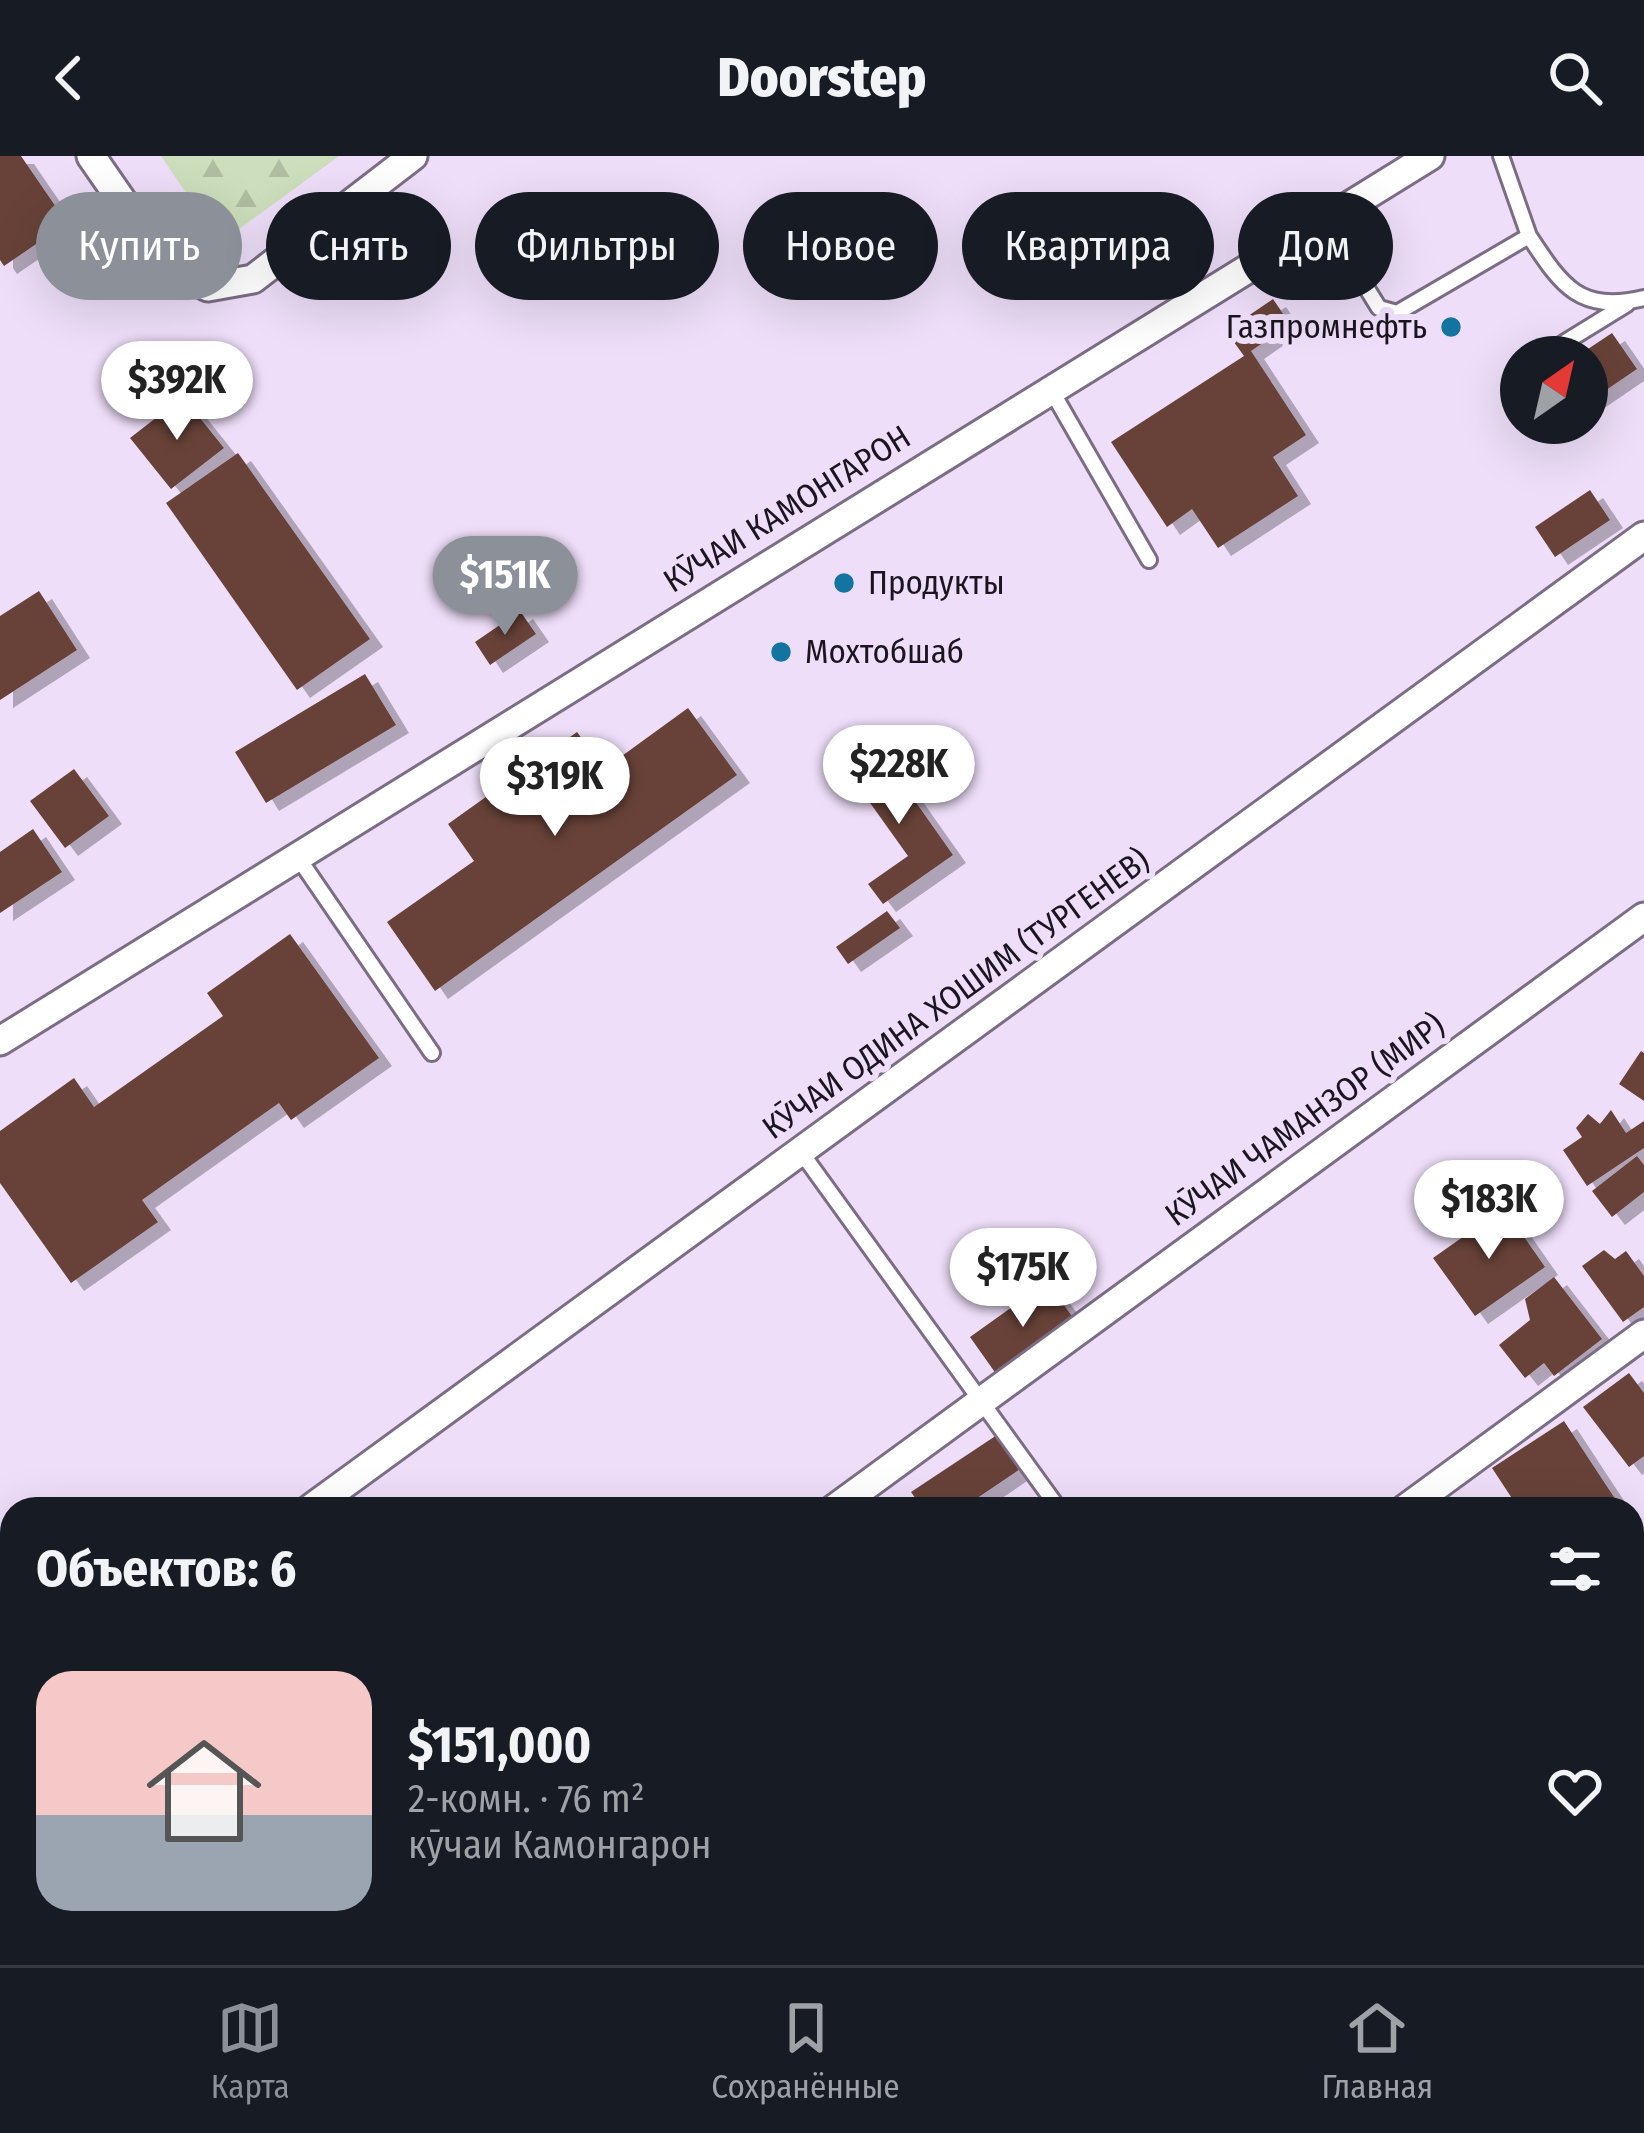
<!DOCTYPE html>
<html lang="ru">
<meta charset="utf-8">
<style>
body{margin:0;font-family:"Fira Sans Condensed",sans-serif;background:#20242c;color:#f1f3f6;height:100vh;display:flex;flex-direction:column;font-size:45px;white-space:nowrap}
*{box-sizing:border-box;margin:0}
p{font-size:39px;color:#9ea1a6}
.icon{flex:none;width:66px;height:66px;fill:none;stroke:currentColor;stroke-width:2;stroke-linecap:round;stroke-linejoin:round}
.map{position:relative;flex:1;overflow:hidden}
.drawer{position:absolute;left:0px;top:1341px;width:1644px;height:468px;display:flex;flex-direction:column;background:#171b24;border-radius:36px 36px 0 0;box-shadow:0 12px 48px #0002}
.drawer>*{flex:none}
.guide{position:absolute;left:36px;top:36px;width:1572px;height:108px;display:flex;gap:24px}
.needle{width:78px;rotate:34deg}
.buttons{position:absolute;left:1500px;top:180px;display:grid;gap:24px}
.buttons a{display:grid;place-items:center;width:108px;height:108px;border-radius:50%;background:#171b24;box-shadow:0 12px 48px #0002;font-size:60px}
.price{position:absolute;translate:-50% -102px;padding:0 27px;border-radius:42px;background:#fff;color:#222;font-size:39px;line-height:78px;filter:drop-shadow(0 3px 6px #0008)}
.price::after{content:'';position:absolute;left:50%;top:72px;width:36px;height:27px;margin-left:-18px;background:inherit;clip-path:polygon(0 0,100% 0,50% 100%)}
.price.on{background:#8c9099;color:#fff}
ul{padding:0;list-style:none}
li{display:flex;align-items:center;gap:36px;height:300px;padding:0 36px}
li+li{border-top:3px solid #363941}
li span{display:grid;place-items:center;flex:none;width:336px;height:240px;border-radius:36px;color:#555}
li>.icon{margin-inline-start:auto}
span .icon{width:144px;height:144px;fill:#fffc;stroke-width:1}
li b{font-size:51px}
h2{display:flex;justify-content:space-between;align-items:center;height:144px;padding:0 36px;font-size:51px}
.chip{padding:0 42px;border-radius:54px;background:#171b24;box-shadow:0 12px 48px #0002;font-size:42px;line-height:108px}
.chip.on{background:#8c9099;color:#fff}
header{display:flex;justify-content:space-between;align-items:center;height:156px;padding:0 36px;background:#171b24;font-size:54px;font-weight:800}
.dock{display:flex;justify-content:space-around;align-items:center;height:168px;border-top:3px solid #363941;background:#171b24;font-size:33px;color:#9ea1a6}
.dock a{display:grid;justify-items:center;gap:6px}
.dock .on{color:#8c9099}
.map>svg:first-child{display:block}
.forest{fill:url(#forest-firs)}
.building{fill:#684239;filter:url(#shadow)}
.lines{fill:none;stroke-linecap:round;stroke-linejoin:round}
.service-casing{stroke:#7b6d84;stroke-width:20}
.minor-casing{stroke:#7b6d84;stroke-width:33}
.service{stroke:#fff;stroke-width:14}
.minor{stroke:#fff;stroke-width:27}
.poi-dot{fill:#1373a1;stroke:#eedef9;stroke-width:4.5}
.labels{text-anchor:middle;dominant-baseline:central;stroke-width:12;stroke-linejoin:round;paint-order:stroke}
.poi-label{font-size:33px;fill:#1a151e;stroke:#eedef9;text-anchor:start}
.street-label{font-size:33px;fill:#1a151e;stroke:#eedef9}
</style>
<header><svg class="icon" aria-label="back" viewBox="0 0 24 24"><path d="M15 5l-7 7 7 7"/></svg>Doorstep<svg class="icon" aria-label="search" viewBox="0 0 24 24"><circle cx="10" cy="10" r="6"/><path d="M15 15l6 6"/></svg></header>
<div class="map">
<svg width="1644" height="1809" viewBox="0 0 1644 1809">
<defs>
<pattern id="forest-firs" width="22" height="20" patternUnits="userSpaceOnUse" patternTransform="scale(3)"><rect width="22" height="20" fill="#ccdebb"/><path d="M5 1l3.5 6h-7zM16 11l3.5 6h-7z" fill="#afbea0"/></pattern>
<filter id="shadow"><feDropShadow dx="13" dy="8" stdDeviation="0" flood-color="#0004"/></filter>
</defs>
<rect width="100%" height="100%" fill="#eedef9"/>
<!-- forest -->
<path class="forest" d="M161,0H339L220,87Z"/>
<!-- building -->
<path class="building" d="M0,0H21L67,67L4,110L0,104Z
M1273,143L1290,168L1251,195L1306,279L1273,301L1298,340L1218,392L1192,353L1167,371L1111,286L1244,200L1226,175Z
M1612,177L1637,213L1587,247V201H1576Z
M183,241L224,292L171,333L130,282Z
M238,297L370,483L297,534L166,347Z
M1590,334L1610,364L1555,401L1535,371Z
M39,435L77,494L0,544V460Z
M520,455L536,478L490,509L475,486Z
M365,518L396,569L266,647L235,596Z
M688,552L737,619L435,835L387,766L474,705L448,668L577,576L604,613Z
M879,594L953,699L883,748L868,728L908,700L848,616Z
M74,613L109,660L65,692L30,645Z
M33,673L62,716L0,757V696Z
M887,755L900,772L848,808L836,791Z
M290,778L379,902L291,964L279,947L142,1044L158,1066L71,1127L0,1027V975L74,922L94,951L223,860L207,837Z
M1641,895L1644,897V945L1619,928Z
M1611,954L1626,977L1644,965V992L1587,1030L1563,994L1582,981L1576,972L1588,958L1600,968Z
M1637,1000L1644,1009V1036L1612,1061L1592,1035Z
M1504,1052L1545,1111L1475,1160L1433,1102Z
M1604,1094L1615,1103L1626,1095L1644,1120V1151L1623,1166L1582,1110Z
M1554,1121L1602,1183L1554,1220L1544,1207L1525,1222L1499,1189L1530,1164L1525,1143Z
M1047,1126L1077,1167L999,1222L970,1181Z
M1629,1217L1644,1237V1300L1629,1311L1583,1251Z
M1564,1265L1604,1326L1622,1353H1587L1579,1342L1563,1353H1519L1492,1312Z
M1000,1277L1023,1311L961,1353H913L920,1349L911,1336Z
M1644,1382V1423L1632,1432V1391Z
M1632,1507L1644,1524V1554L1632,1563Z
M12,1594V1699L0,1708V1603Z
M1644,1595V1658L1639,1661L1644,1680L1632,1689V1604Z
M1644,1730V1807L1632,1789V1739Z
M0,1757L7,1766L12,1763V1797H64L72,1809H0Z
M112,1797H193L176,1809H120Z
M327,1797H372L381,1809H336Z
M424,1797H487L495,1809H408Z
M492,1797H593L602,1809H500Z
M633,1797H684L692,1809H642Z
M818,1797H938L922,1809H802Z
M963,1797H1026L1035,1809H946Z
M1174,1797H1246L1254,1809H1183Z
M1477,1797H1607L1590,1809H1460Z"/>
<g class="lines">
<defs>
<path id="service" d="M1325,65L1379,152L1397,157L1529,80L1501,0
M1529,80C1562,130 1579,157 1644,142
M1541,201L1627,148
M1050,232L1149,404
M297,700L432,897
M801,996L1059,1353
M1378,1797L1387,1809"/>
<path id="minor" d="M91,0L165,107L208,131L253,123L413,0
M0,885L1430,0
M310,1353L1644,380
M834,1353L1644,761
M1405,1353L1644,1178
M0,1579L12,1570
M1632,1586L1644,1577
M210,1809L227,1797
M776,1809L792,1797
M1324,1809L1341,1797"/>
</defs>
<!-- service casing -->
<use href="#service" class="service-casing"/>
<!-- minor casing -->
<use href="#minor" class="minor-casing"/>
<!-- service -->
<use href="#service" class="service"/>
<!-- minor -->
<use href="#minor" class="minor"/>
</g>
<!-- markers -->
<g class="poi-dot">
<circle cx="1451" cy="171" r="12"/>
<circle cx="844" cy="427" r="12"/>
<circle cx="781" cy="496" r="12"/>
</g>
<g class="labels">
<!-- poi labels -->
<g class="poi-label">
<text x="1427" y="171" text-anchor="end">Газпромнефть</text>
<text x="868" y="427">Продукты</text>
<text x="805" y="496">Мохтобшаб</text>
</g>
<!-- street labels -->
<g class="street-label">
<text transform="translate(787 353) rotate(-32)">КӮЧАИ КАМОНГАРОН</text>
<text transform="translate(956 838) rotate(-36)">КӮЧАИ ОДИНА ХОШИМ (ТУРГЕНЕВ)</text>
<text transform="translate(1305 964) rotate(-36)">КӮЧАИ ЧАМАНЗОР (МИР)</text>
</g>
</g>
</svg>
<div class="buttons">
<a><svg class="needle" viewBox="-14 -14 28 28"><path d="M0-13l5 13h-10z" fill="#e53935"/><path d="M0 13l5-13h-10z" fill="#9ea1a6"/></svg></a>
</div>
<b class="price" style="left:177px;top:287px">$392K</b>
<b class="price on" style="left:505px;top:482px">$151K</b>
<b class="price" style="left:899px;top:671px">$228K</b>
<b class="price" style="left:555px;top:683px">$319K</b>
<b class="price" style="left:1489px;top:1106px">$183K</b>
<b class="price" style="left:1023px;top:1174px">$175K</b>
<div class="guide">
<a class="chip on">Купить</a>
<a class="chip">Снять</a>
<a class="chip">Фильтры</a>
<a class="chip">Новое</a>
<a class="chip">Квартира</a>
<a class="chip">Дом</a>
</div>
<section class="drawer">
<h2>Объектов: 6<svg class="icon" aria-label="filters" viewBox="0 0 24 24"><path d="M4 7h16M4 17h16"/><circle cx="9" cy="7" r="2"/><circle cx="15" cy="17" r="2"/></svg></h2>
<ul>
<li><span style="background:linear-gradient(#f6c9c9 60%,#9aa5b1 0)"><svg class="icon" aria-label="home" viewBox="0 0 24 24"><path d="M3 11l9-7 9 7M6 9v11h12V9"/></svg></span><div><b>$151,000</b><p>2-комн. · 76 m²</p><p>кӯчаи Камонгарон</p></div><svg class="icon" aria-label="heart" viewBox="0 0 24 24"><path d="M12 20l-8-8c-3-5 5-10 8-4 3-6 11-1 8 4z"/></svg></li>
</ul>
</section>
</div>
<nav class="dock">
<a class="on"><svg class="icon" aria-label="map" viewBox="0 0 24 24"><path d="M3 6l6-2 6 2 6-2v14l-6 2-6-2-6 2zM9 4v14M15 6v14"/></svg>Карта</a>
<a><svg class="icon" aria-label="saved" viewBox="0 0 24 24"><path d="M7 4h10v16l-5-4-5 4z"/></svg>Сохранённые</a>
<a><svg class="icon" aria-label="home" viewBox="0 0 24 24"><path d="M3 11l9-7 9 7M6 9v11h12V9"/></svg>Главная</a>
</nav>
